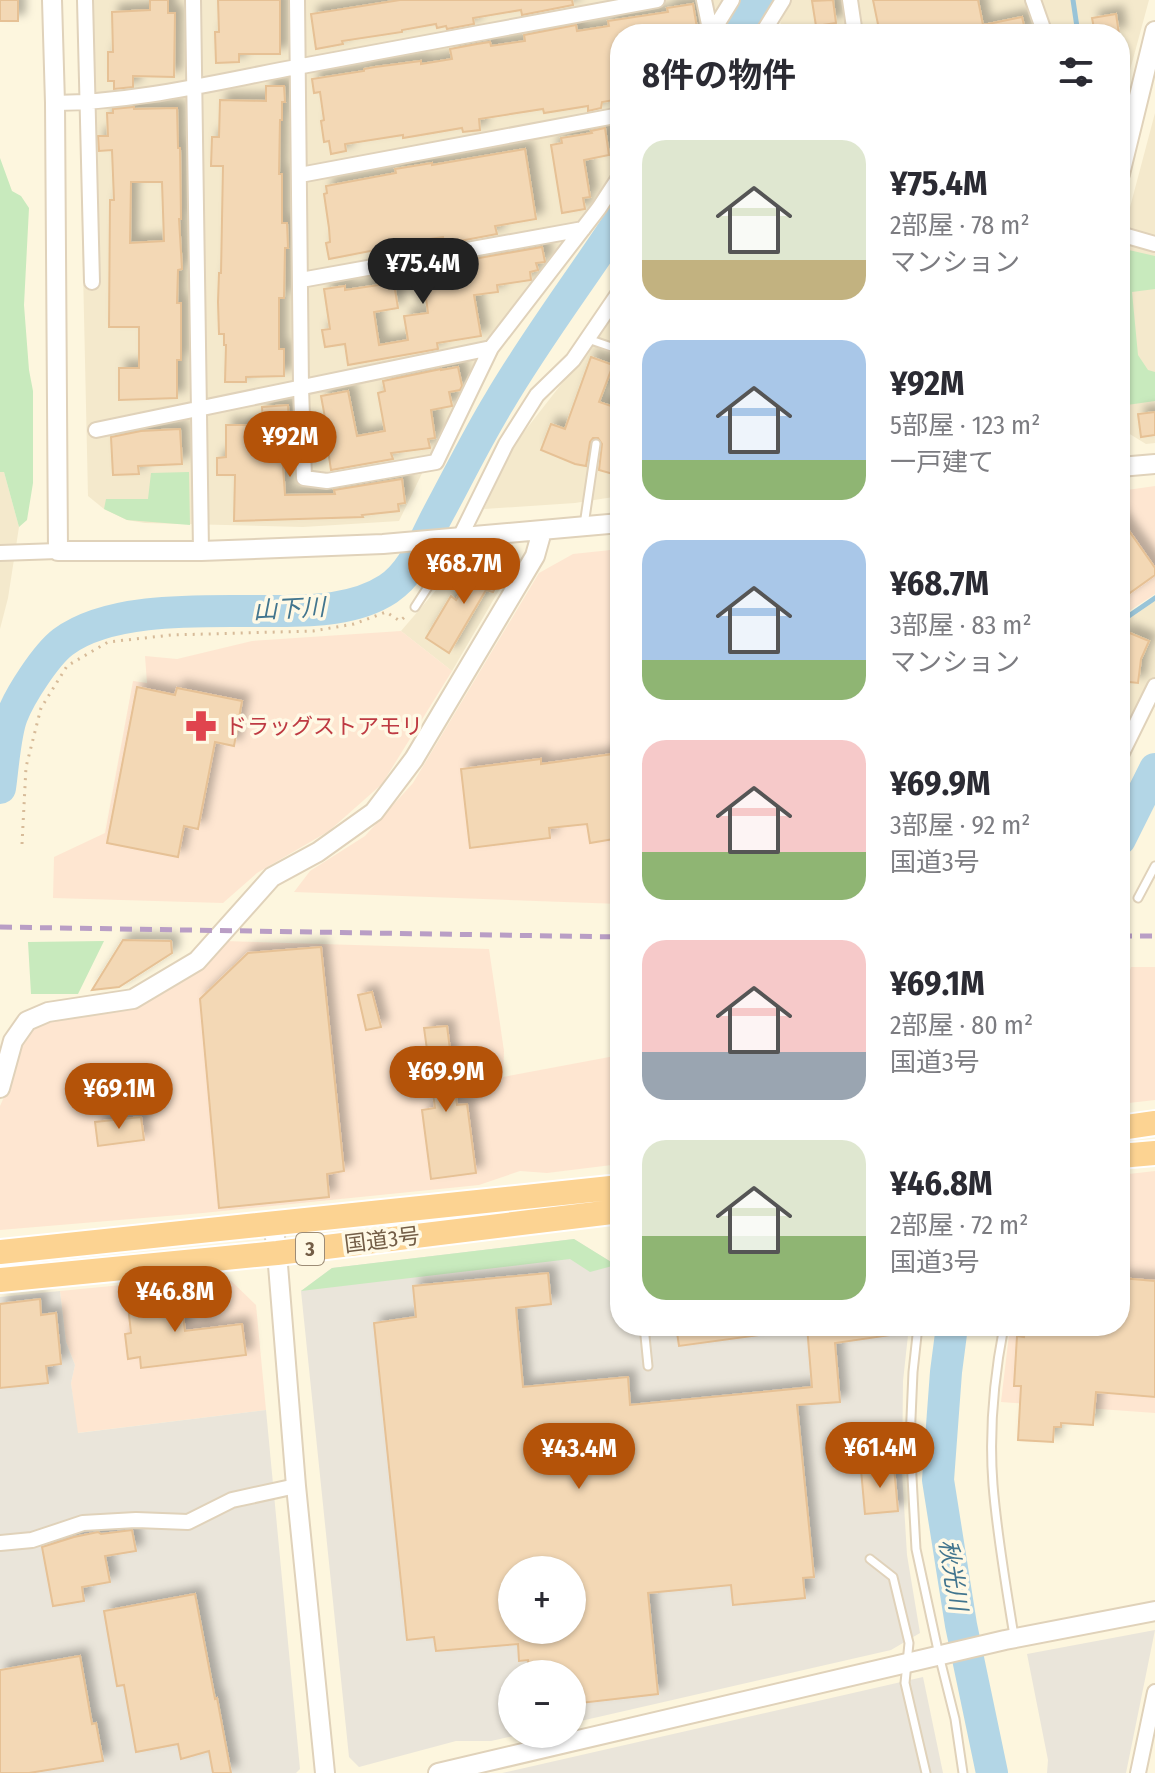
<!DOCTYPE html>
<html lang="ja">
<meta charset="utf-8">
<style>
body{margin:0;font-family:"Fira Sans Condensed","Noto Sans JP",sans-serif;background:#f7f7f7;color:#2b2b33;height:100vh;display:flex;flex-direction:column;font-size:30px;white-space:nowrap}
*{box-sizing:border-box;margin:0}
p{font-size:26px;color:#7c7c81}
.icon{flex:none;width:44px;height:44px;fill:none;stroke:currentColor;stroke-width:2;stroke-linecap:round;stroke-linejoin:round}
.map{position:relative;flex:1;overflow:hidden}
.panel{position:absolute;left:610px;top:24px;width:520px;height:1312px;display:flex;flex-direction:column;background:#fff;border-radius:32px;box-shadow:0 2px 6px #0004}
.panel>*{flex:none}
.controls{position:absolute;left:498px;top:1556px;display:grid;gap:16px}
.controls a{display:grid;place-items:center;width:88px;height:88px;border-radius:50%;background:#fff;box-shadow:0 2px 6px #0004;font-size:40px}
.price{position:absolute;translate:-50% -68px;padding:0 18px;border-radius:28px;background:#b45309;color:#fff;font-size:26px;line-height:52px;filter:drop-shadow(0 2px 4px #0008)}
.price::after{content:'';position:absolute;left:50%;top:48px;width:24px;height:18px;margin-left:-12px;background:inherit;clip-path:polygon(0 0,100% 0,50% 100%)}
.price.selected{background:#222;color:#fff}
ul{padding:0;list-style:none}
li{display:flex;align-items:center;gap:24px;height:200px;padding:0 32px}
li span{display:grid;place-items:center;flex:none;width:224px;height:160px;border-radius:24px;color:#555}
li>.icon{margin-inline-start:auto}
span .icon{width:96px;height:96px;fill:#fffc;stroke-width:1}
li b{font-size:34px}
h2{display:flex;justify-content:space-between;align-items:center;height:96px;padding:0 32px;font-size:34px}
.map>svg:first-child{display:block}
.residential{fill:#f4e9cc}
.commercial{fill:#fee6d1}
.industrial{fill:#eae5da;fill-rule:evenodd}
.green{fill:#c8eabd}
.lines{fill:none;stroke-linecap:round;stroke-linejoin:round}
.stream{stroke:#99c4d8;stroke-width:5}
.river{stroke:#b3d6e6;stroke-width:32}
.building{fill:#f3d8b5;stroke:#e6c195;stroke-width:2;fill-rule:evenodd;filter:url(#shadow)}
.service-casing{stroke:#e0d2ba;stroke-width:11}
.minor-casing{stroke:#e0d2ba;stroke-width:18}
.tertiary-casing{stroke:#e0d2ba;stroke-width:22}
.trunk-casing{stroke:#fff;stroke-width:28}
.path{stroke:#d7bb99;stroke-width:3;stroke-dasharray:2 6;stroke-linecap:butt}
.service{stroke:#fff;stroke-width:7}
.minor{stroke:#fff;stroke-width:14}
.tertiary{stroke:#fff;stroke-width:18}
.trunk{stroke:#fcd392;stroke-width:24}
.rail{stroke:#b99ec5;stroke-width:5;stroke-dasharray:12 8;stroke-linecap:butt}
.labels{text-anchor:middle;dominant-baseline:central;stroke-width:7;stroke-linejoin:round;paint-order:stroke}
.shield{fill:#fff9e5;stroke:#9d8c76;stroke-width:2}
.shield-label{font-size:20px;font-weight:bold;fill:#735d46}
.health-label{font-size:22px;fill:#be3a42;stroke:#fff9e5;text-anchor:start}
.street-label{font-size:22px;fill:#735d46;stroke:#fff9e5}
.water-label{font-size:24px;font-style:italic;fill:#42758e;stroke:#fff9e5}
</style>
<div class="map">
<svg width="1155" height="1773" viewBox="0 0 1155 1773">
<defs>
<filter id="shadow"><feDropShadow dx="7" dy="-7" stdDeviation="4" flood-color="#0004"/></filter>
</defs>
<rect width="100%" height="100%" fill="#fdf6de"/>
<!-- residential -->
<path class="residential" d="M77,0H723L707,34H620V163L578,224L486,341L399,521L303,527L145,523L127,520L104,509L88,496Z
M791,0H1149L1120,107V34H793L780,23Z
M1155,113V443L1146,444L1120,428V245Z
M620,298V496L575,503L484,509L513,446L584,355Z
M0,472H4L19,527L8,598L0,629Z
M503,556L516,561L452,671L401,631L461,561Z
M1155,601V699L1120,768V625Z"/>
<!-- commercial -->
<path class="commercial" d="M1155,486V594L1120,617V491Z
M620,549V904L294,892L310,871L365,836L413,783L539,573L573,554Z
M401,631L452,671L382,784L329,831L257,873L223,903L53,898L54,857L105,833L133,681L147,683L145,656L177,659L252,641Z
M224,941L489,949L504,1051L503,1077L620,1055V1164L547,1173L520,1171L479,1185L203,1213L0,1230V1106L4,1097L24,1037L38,1024L133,1009L201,968Z
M1131,967H1155V1100L1120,1104V1001Z
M1155,1171V1413L1001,1402L1010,1326H1120V1175Z
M225,1275L256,1305L266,1410L77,1433L71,1383L75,1365L66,1342L60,1291Z"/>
<!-- industrial -->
<path class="industrial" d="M574,1239L616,1265L620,1264V1326H909L903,1381L902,1472L907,1555L920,1633L891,1650L572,1723V1674H512V1734H523L491,1741H456L359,1767L349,1757L301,1291L332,1268ZM512,1570H572V1630H512Z
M60,1291L66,1342L75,1365L71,1383L78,1433L266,1410L300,1769L296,1773H0V1297Z
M1155,1630L1126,1773H1047L1048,1760L1027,1654Z
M923,1677L943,1773H502Z"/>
<!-- green -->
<path class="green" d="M0,158L12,191L21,196L29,208L24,305L29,370L33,391V483L27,520L19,527L4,472H0Z
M1120,248L1155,256V289L1132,292L1138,355L1148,370L1155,372V401L1120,406Z
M189,472L190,525L127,520L104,509L106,499H148L151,473Z
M104,941L78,994H31L28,942Z
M574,1239L616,1265L590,1272L570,1259L301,1291L332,1268Z"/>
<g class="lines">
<!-- stream -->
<path class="stream" d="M1073,0L1078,34
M1120,622L1155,598"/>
<!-- river -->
<path class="river" d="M740,34L758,0
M0,788C3,767 5,734 12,716C20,695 46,655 63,642C114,604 215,612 277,611C313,611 356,610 388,589C414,572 424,540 438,514C458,477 477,438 499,402C536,339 580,281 620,220
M1120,839L1155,769
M952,1326L946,1372L938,1480L961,1625L992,1773"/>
</g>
<!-- building -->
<path class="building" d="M0,0H18V21H0Z
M150,0H168V13H175L174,77L133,76V87L114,89V81H108V52H113L112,12L150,10Z
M218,0H280V54H239V62L216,63L215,32H219Z
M400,0H572L573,5L522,15L521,10L473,18L474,24L447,29L446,26L437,28L436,24L402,30V32L342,41L343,44L316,49L311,14Z
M833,0L836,23L816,26L812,1Z
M873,0H978L983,25L1022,17L1026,34H880Z
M693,4L698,34H620V99L602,102L601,108L588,111V106L544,113L543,109L479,119L480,130L463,132L462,128L403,138V135L345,144L346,151L331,154L329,141L324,142L321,121L324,120L320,92L314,93L312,79L364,71V69L375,67L421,61V64L452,59L450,49L477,44L490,42L491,46L525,41L524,35L576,25L577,31L609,26L608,21L668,12L667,8Z
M1116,14L1119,34H1095L1092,18Z
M266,86H284L285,102H282V120H280L279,174H282V223H287L288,248H285L284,298H279V349H284V376L246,377V382H225L226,345H224V334H219L218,302L219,273H221L223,166H211L212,137H219L220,100L266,101Z
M134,107V109L177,108L178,148H180L181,219H179L182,269L178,270L177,303H181V360H177V398L119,400V368H139V327H109L110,200H114L112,150L99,151L98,136H108L107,113H113V109ZM131,182H162L164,241L130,243Z
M605,128L609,155L584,160L590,197L583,198L585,209L562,213L551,145L562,143L561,138L592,133L591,131Z
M525,149L536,219L495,226L497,234L444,244L443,237L391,244V247L329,259L326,243L330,242L329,228L324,194L327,193L326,186L396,173L395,169L432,163V165Z
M542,247L545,262L536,263L538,270L530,272L531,280L497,285L498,292L474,295L481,336L437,343L438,349L348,365L345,344L325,347L322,330L330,329L324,289L345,286V290L379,285L378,280L393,277L398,308L374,312L379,345L408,340L404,316L428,313L422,268Z
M591,357L613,365L599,402L620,409V476L599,470L602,444L598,438H593L590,442L586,466L575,464L541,450L551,424L565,429Z
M458,367L462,386L460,390L449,392L452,406L431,410L435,438L428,439L430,448L391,453L393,459L331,470L326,437L317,439L315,425L326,423L321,396L348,391L357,436L385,431L378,393L385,391L383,381L441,369V370Z
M288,405L289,423H286V452H282L285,495L335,494L334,490L402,479L405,503L398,504L399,511L362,515L363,517L234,521L235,475H217V458L226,457V425H263L262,407Z
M1155,412V435L1141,437L1138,414Z
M180,429L182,464L138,466L139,474L113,475L111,437L141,431Z
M1120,518L1155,568V575L1120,600Z
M489,562L505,570L493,592L486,590L449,653L426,638L451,596L456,600L478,564L486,568Z
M1125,631L1149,641L1141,659L1138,683L1120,681V643Z
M137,687L175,695L177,688L242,701L234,746L215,742L198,829L184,826L178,857L107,843Z
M620,753V838L590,843L587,824L549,828L550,838L470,848L461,769L541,759V764Z
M123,940L171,941L172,953L119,987L92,990Z
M321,947L344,1171L327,1174L329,1197L219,1208L200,999L248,953Z
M372,992L381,1027L366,1030L358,995Z
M447,1026L457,1105L467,1104L476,1173L431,1179L422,1110L435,1108L424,1028Z
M141,1117L144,1140L98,1146L95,1122Z
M548,1273L551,1304L516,1308L523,1387L628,1377L630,1405L812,1387L807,1326H891V1335L835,1343L840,1402L797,1405L814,1577L803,1578L805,1598L733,1605L731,1585L648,1593L658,1694L572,1704V1674H529L528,1660L519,1661L518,1644L436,1651L434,1637L407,1640L374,1323L416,1317L413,1286ZM512,1570H572V1630H512Z
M1120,1278L1155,1281V1397L1096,1392L1093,1425L1061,1423V1427H1054L1053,1442L1018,1440L1021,1386H1014L1017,1336L1024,1337L1025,1326H1120Z
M180,1290L185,1331L242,1324L246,1355L141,1368L140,1357L128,1359L125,1334L131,1333L127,1297Z
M40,1299L41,1315L56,1313L61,1364L46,1366L48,1383L0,1388V1304Z
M676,1326H760V1335L679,1346Z
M894,1467L898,1511L865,1514L861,1470Z
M132,1530L136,1551L105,1556L110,1582L82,1587L84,1601L53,1606L42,1547L74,1537L98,1532L101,1534Z
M195,1594L215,1699L217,1698L231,1773H213L209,1751L181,1759L178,1744L136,1752L124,1685L117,1686L104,1611Z
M80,1656L92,1724L96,1723L103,1761L29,1773H0V1670Z"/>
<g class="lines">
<defs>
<path id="service" d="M588,339L620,350
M584,525L596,444
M415,607L459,539
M1138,898L1155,866
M644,1326L648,1366
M918,1326L913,1372L910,1441L916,1549L939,1655L955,1719L963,1773
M1004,1326C994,1377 989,1433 993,1485C997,1535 1006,1586 1014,1636
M870,1559L893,1577L909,1643L905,1683L926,1773"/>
<path id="minor" d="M85,0L92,282
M193,0L201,551
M297,0L301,387L304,478L327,481L436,462L491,348
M704,0L711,34
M850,0L855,34
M1033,0L1045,34
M711,34L732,0
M762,34L783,0
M55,103C139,102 220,81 302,66C420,44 539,22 657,0
M300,175L620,115
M1120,234L1155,244
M301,280L583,229
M96,430L491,348L599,208L620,176
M460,537L506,444L537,395L573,360L620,291
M0,553L58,551
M1120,757L1155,686
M0,1543L32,1540L83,1523L136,1520L188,1522L232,1500L296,1486
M1138,1773L1155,1692"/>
<path id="tertiary" d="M52,0L55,103L58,551H201L383,544L620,523
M1120,174L1155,31
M1120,467L1155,464
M0,1088L13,1041L27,1021L48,1012L133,999L197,961L272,877L318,852L374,812L414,759L535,556L542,531
M273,1222L277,1253L296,1486L325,1773
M438,1773L1005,1640L1155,1611"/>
<path id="trunk" d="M1120,1128L1155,1123
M1120,1156L1155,1153
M0,1252L620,1187
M0,1280L277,1253L620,1211"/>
</defs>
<!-- service casing -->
<use href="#service" class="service-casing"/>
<!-- minor casing -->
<use href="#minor" class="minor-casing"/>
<!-- tertiary casing -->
<use href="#tertiary" class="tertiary-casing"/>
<!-- trunk casing -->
<use href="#trunk" class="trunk-casing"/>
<!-- path -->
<path class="path" d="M22,844L26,767L41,708L67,666L108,642L171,635L313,631L354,624L386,612L400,621L407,615"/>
<!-- service -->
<use href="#service" class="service"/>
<!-- minor -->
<use href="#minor" class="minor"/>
<!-- tertiary -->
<use href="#tertiary" class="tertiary"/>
<!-- trunk -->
<use href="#trunk" class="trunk"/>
<!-- rail -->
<path class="rail" d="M0,927L620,937
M1120,936H1155"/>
</g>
<!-- icons -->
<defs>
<symbol id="pharmacy-bare" viewBox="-9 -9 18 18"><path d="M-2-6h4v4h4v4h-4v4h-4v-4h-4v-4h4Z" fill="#e0444e" stroke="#fff9e5" stroke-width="2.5" paint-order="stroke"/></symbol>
</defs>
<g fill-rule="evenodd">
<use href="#pharmacy-bare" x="179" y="704" width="44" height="44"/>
</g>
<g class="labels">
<!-- shield labels -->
<rect class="shield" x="296" y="1233" width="28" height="32" rx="6"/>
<g class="shield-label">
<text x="310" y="1249">3</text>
</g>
<!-- health labels -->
<g class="health-label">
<text x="225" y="726">ドラッグストアモリ</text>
</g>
<!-- street labels -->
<g class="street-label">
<text transform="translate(382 1240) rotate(-7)">国道3号</text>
</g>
<!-- water labels -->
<g class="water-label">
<text transform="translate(289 609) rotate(-3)">山下川</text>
<text transform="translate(953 1575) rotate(81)">秋光川</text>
</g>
</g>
</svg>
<div class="controls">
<a>+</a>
<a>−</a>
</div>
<b class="price selected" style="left:423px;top:306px">¥75.4M</b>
<b class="price" style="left:290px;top:479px">¥92M</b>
<b class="price" style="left:464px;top:606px">¥68.7M</b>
<b class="price" style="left:446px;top:1114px">¥69.9M</b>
<b class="price" style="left:119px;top:1131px">¥69.1M</b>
<b class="price" style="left:175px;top:1334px">¥46.8M</b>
<b class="price" style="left:880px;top:1490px">¥61.4M</b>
<b class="price" style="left:579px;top:1491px">¥43.4M</b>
<section class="panel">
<h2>8件の物件<svg class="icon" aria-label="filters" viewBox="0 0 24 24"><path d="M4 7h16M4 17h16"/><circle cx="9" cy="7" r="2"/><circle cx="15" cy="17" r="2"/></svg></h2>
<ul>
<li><span style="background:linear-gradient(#dfe7d0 75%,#c2b280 0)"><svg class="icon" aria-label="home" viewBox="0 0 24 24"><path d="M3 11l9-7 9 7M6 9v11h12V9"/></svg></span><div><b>¥75.4M</b><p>2部屋 · 78 m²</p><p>マンション</p></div></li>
<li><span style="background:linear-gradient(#a9c7e8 75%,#8fb573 0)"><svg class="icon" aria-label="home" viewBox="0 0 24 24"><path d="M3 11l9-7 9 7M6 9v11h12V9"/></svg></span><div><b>¥92M</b><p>5部屋 · 123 m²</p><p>一戸建て</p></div></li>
<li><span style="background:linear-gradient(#a9c7e8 75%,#8fb573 0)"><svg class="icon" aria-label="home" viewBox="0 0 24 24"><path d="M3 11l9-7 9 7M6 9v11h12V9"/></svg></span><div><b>¥68.7M</b><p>3部屋 · 83 m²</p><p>マンション</p></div></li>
<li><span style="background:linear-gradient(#f6c9c9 70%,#8fb573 0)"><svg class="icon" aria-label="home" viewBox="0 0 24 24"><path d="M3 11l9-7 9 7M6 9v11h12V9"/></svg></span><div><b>¥69.9M</b><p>3部屋 · 92 m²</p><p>国道3号</p></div></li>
<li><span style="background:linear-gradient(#f6c9c9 70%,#9aa5b1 0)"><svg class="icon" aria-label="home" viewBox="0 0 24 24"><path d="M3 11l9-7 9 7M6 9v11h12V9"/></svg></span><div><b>¥69.1M</b><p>2部屋 · 80 m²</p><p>国道3号</p></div></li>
<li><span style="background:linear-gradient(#dfe7d0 60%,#8fb573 0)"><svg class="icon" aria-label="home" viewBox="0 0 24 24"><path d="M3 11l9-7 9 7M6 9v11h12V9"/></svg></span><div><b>¥46.8M</b><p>2部屋 · 72 m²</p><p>国道3号</p></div></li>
</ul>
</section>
</div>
